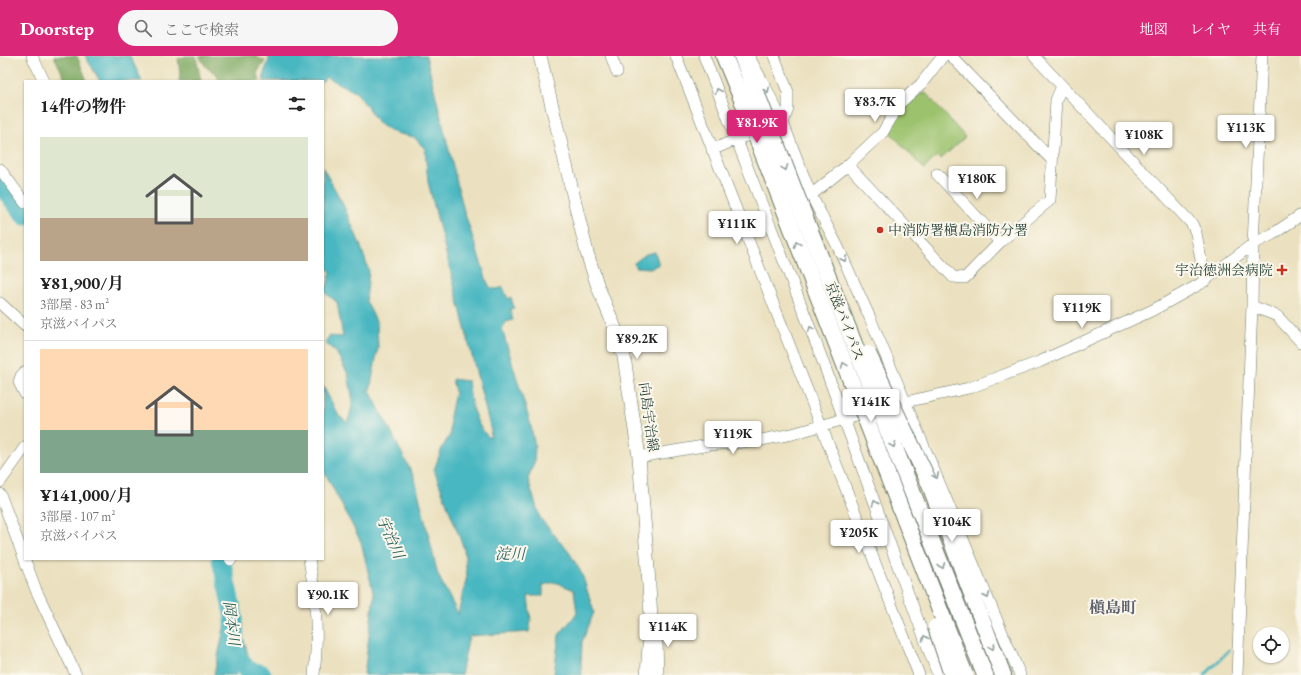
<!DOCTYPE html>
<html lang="ja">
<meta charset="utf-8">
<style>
body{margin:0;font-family:"EB Garamond","Noto Serif JP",serif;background:#f6f6f6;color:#222;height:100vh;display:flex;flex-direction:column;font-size:15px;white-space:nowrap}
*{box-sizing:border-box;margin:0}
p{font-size:13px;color:#767676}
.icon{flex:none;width:22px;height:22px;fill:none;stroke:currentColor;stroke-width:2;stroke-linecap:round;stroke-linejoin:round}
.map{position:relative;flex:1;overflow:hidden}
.sheet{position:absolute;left:24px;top:24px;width:300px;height:480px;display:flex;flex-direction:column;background:#fff;border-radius:0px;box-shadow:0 1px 3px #0004}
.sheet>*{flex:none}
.controls{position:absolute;left:1253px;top:571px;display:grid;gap:8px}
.controls a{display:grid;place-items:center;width:36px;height:36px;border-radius:50%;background:#fff;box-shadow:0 1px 3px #0004;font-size:20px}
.price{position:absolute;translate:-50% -34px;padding:0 9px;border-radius:4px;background:#fff;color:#222;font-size:13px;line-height:26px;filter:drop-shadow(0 1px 2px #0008)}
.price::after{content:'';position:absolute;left:50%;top:24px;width:12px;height:9px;margin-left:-6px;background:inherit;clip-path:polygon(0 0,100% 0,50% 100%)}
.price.selected{background:#db2777;color:#fff}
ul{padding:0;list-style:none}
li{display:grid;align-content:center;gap:8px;height:212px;padding:0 16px}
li+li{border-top:1px solid #e0e0e0}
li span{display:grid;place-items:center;height:124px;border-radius:0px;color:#555}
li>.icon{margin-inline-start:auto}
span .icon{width:72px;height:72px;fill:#fffc;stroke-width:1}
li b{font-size:17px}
h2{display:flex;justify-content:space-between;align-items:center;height:48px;padding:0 16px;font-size:17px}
header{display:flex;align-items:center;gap:24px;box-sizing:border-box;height:56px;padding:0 20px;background:#db2777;color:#fff}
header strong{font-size:19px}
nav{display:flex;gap:22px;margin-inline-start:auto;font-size:14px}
.search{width:280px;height:36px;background:#f6f6f6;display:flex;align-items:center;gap:10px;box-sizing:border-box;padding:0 14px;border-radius:22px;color:#767676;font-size:15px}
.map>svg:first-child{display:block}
.green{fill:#9cc26d;stroke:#5e8050}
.forest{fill:#7da860;stroke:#4e724a}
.water{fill:#48b7c1;stroke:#347a7a}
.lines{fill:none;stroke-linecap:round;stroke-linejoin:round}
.stream{stroke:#48b7c1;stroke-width:3}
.river{stroke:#48b7c1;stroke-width:19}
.minor-casing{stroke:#667665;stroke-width:12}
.major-casing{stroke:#667665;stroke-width:14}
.highway-casing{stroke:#667665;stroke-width:18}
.minor{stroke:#fff;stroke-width:11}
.major{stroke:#fff;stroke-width:13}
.highway{stroke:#fff;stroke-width:16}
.highway-bridge-casing{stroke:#667665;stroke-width:18;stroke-linecap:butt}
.highway-bridge{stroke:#fff;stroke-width:16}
.oneway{stroke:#8f9e9a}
.poi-dot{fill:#c8321e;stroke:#fbf7ec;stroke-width:1.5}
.labels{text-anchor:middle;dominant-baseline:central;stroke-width:4;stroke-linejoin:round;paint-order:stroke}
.poi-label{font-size:14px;fill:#1f3d34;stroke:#fbf7ec;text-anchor:start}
.street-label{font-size:14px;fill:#1f3d34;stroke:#fbf7ec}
.water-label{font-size:15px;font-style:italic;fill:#2b625e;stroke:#fbf7ec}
.quarter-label{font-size:16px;font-weight:bold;fill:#5d626d;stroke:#fbf7ec}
</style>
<header>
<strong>Doorstep</strong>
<div class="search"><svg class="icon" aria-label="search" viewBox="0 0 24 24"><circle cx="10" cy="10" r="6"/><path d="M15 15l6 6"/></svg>ここで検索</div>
<nav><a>地図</a><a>レイヤ</a><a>共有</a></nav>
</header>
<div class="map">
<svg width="1301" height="619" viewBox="0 0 1301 619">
<rect width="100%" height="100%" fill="#fbf7ec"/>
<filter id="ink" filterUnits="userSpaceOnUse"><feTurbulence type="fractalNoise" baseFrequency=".025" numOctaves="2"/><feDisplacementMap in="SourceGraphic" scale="8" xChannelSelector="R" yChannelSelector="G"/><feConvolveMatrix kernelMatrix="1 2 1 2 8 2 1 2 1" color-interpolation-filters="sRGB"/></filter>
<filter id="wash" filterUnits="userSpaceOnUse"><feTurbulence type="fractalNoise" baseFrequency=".012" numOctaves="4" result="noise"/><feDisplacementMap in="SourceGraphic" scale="16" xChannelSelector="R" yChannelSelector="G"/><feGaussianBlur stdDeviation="0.9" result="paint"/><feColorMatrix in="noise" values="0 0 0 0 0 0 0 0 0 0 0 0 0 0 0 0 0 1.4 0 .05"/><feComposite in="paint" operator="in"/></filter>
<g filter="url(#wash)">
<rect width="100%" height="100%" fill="#ebe1c0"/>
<!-- green -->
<path class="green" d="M926,37L965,81L941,103L937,100L924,113L888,74L902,50L916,39Z"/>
<!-- forest -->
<path class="forest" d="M54,0H77L87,25H66Z
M186,0H197L196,1L201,25H179L180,16L178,3Z
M199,0H254L265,5L257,17L260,25H220L214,16L207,12Z"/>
<!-- water -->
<path class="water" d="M85,0H130L142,25H100Z
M269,0H426L464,155L488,228C492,234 496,234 503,231L508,243L511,241L514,252L510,253L513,264L506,266L502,273L530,366L535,390L534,407L528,423L540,462L569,496L582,518L594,556L582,586L581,610L582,619H554L559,579L577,557L574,534L555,526L543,529V540H528L531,565L529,576L469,580L461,619H364L374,540L361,486L323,413V330L339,360L348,367L353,345L348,318L336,296L325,287L329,280L343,281L337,246L325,237L331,215L323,211V112L342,146L360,188L369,215L366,245L377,267L378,292L370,335L415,423L438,519L458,558L467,520L464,493L434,414L442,392L450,379V360L455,336L452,323L468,325C471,345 473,368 490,382L491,375L428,126L425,93L414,81L395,77L379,68L357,37L326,21L323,25H264C262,13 269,11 269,0Z
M655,196L659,209L650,212L635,211L634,207L646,198Z
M237,559L248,599L254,611L263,613L262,619H249L237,616L236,619H214L224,572L231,560Z"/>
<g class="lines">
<!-- stream -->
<path class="stream" d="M1205,619L1229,594"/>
<!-- river -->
<path class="river" d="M0,127L25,160
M221,503L234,562L235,595L247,614L262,618"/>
</g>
</g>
<g filter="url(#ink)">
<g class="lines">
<defs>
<path id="minor" d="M32,0L44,25
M611,0L617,16
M676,0L919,619
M704,0L819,295L938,619
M774,0L788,36V53L783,67L779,69
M951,0L1052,104
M1034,0L1192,168L1196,177L1205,225
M749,1L766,32L783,67L811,139L838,191L870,262L1020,619
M712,94L737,83L760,75
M848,109L953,221L965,222L1000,186L1050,144L1056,44L1062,30
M0,113L25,147
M937,118L1000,186
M811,139L848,109L883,76L900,47L921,28L943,0
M0,247L25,270
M1252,250L1277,260L1301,286
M25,316L21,320L19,326L25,338
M639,401L709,389L756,385L792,378L905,346L969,332L1039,306L1153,254L1200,228L1253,188L1273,178L1301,159
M0,426L25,391
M0,438L36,534L76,619
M230,503L231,504
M309,503C316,542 319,580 314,619
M651,571L657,586L658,619
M1237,619L1252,250L1253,188L1262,0"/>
<path id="major" d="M540,0L587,197L598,231L615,272L624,301L639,401L648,513L651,562L647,619"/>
<path id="highway" d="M724,0L741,41
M742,0L756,36
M928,424L1003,619"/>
</defs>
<!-- minor casing -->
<use href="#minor" class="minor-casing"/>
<!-- major casing -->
<use href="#major" class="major-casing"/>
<!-- highway casing -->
<use href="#highway" class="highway-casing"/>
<!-- minor -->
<use href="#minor" class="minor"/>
<!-- major -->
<use href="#major" class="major"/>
<!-- highway -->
<use href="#highway" class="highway"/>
<defs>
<path id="highway-bridge" d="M756,36L888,375L985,619
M741,41L965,619
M868,298L928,424
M936,571L952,619"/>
</defs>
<!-- highway-bridge casing -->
<use href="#highway-bridge" class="highway-bridge-casing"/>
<!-- highway-bridge -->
<use href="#highway-bridge" class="highway-bridge"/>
</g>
<!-- one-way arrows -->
<defs><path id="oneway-chevron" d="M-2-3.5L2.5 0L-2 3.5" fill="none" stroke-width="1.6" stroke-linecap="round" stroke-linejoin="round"/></defs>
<g class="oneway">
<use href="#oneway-chevron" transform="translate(767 34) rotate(64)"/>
<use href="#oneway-chevron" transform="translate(718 35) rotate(-112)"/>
<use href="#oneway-chevron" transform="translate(785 112) rotate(69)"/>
<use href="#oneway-chevron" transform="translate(797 188) rotate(-111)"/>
<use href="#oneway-chevron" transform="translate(844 203) rotate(65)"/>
<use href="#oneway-chevron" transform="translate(811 273) rotate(-111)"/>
<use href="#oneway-chevron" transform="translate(844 309) rotate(-111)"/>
<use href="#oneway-chevron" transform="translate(893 389) rotate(68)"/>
<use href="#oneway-chevron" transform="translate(936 420) rotate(67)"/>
<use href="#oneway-chevron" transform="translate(875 447) rotate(-110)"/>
<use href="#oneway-chevron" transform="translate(942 510) rotate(68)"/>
<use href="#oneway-chevron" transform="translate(987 540) rotate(67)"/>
<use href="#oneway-chevron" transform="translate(925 582) rotate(-110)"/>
<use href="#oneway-chevron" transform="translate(992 591) rotate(69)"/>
</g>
</g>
<!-- markers -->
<g class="poi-dot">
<circle cx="880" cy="174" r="4"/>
<path d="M1280 208h4v4h4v4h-4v4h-4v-4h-4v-4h4z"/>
</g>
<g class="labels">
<!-- poi labels -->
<g class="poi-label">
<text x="888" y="174">中消防署槇島消防分署</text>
<text x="1273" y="214" text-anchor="end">宇治徳洲会病院</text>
</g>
<!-- street labels -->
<g class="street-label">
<text transform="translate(845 265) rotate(69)">京滋バイパス</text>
<text transform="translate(649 361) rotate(82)">向島宇治線</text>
</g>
<!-- water labels -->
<g class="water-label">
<text transform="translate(391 481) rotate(66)">宇治川</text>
<text x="510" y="497">淀川</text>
<text transform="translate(232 567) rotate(83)">岡本川</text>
</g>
<!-- quarter labels -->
<g class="quarter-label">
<text x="1113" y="551">槇島町</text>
</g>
</g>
</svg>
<div class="controls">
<a><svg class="icon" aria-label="locate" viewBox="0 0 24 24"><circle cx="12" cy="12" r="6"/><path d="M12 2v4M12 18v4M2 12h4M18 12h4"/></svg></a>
</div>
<b class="price" style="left:875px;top:67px">¥83.7K</b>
<b class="price selected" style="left:757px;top:88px">¥81.9K</b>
<b class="price" style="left:1246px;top:93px">¥113K</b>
<b class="price" style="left:1144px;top:100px">¥108K</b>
<b class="price" style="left:977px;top:144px">¥180K</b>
<b class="price" style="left:737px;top:189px">¥111K</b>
<b class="price" style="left:1082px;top:273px">¥119K</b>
<b class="price" style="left:637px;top:304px">¥89.2K</b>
<b class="price" style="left:871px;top:367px">¥141K</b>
<b class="price" style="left:733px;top:399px">¥119K</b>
<b class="price" style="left:952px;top:487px">¥104K</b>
<b class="price" style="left:859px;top:498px">¥205K</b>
<b class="price" style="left:328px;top:560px">¥90.1K</b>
<b class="price" style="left:668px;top:592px">¥114K</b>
<section class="sheet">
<h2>14件の物件<svg class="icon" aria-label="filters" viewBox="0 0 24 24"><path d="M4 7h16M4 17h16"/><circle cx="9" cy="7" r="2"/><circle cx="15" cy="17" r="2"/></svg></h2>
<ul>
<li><span style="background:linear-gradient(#dfe7d0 65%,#b9a48a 0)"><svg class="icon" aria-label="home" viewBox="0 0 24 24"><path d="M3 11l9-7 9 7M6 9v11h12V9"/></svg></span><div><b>¥81,900/月</b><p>3部屋 · 83 m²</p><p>京滋バイパス</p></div></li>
<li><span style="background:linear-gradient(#ffd9b3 65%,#7fa58c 0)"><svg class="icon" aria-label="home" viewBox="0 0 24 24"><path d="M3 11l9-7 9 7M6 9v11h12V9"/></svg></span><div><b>¥141,000/月</b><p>3部屋 · 107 m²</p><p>京滋バイパス</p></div></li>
</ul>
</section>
</div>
